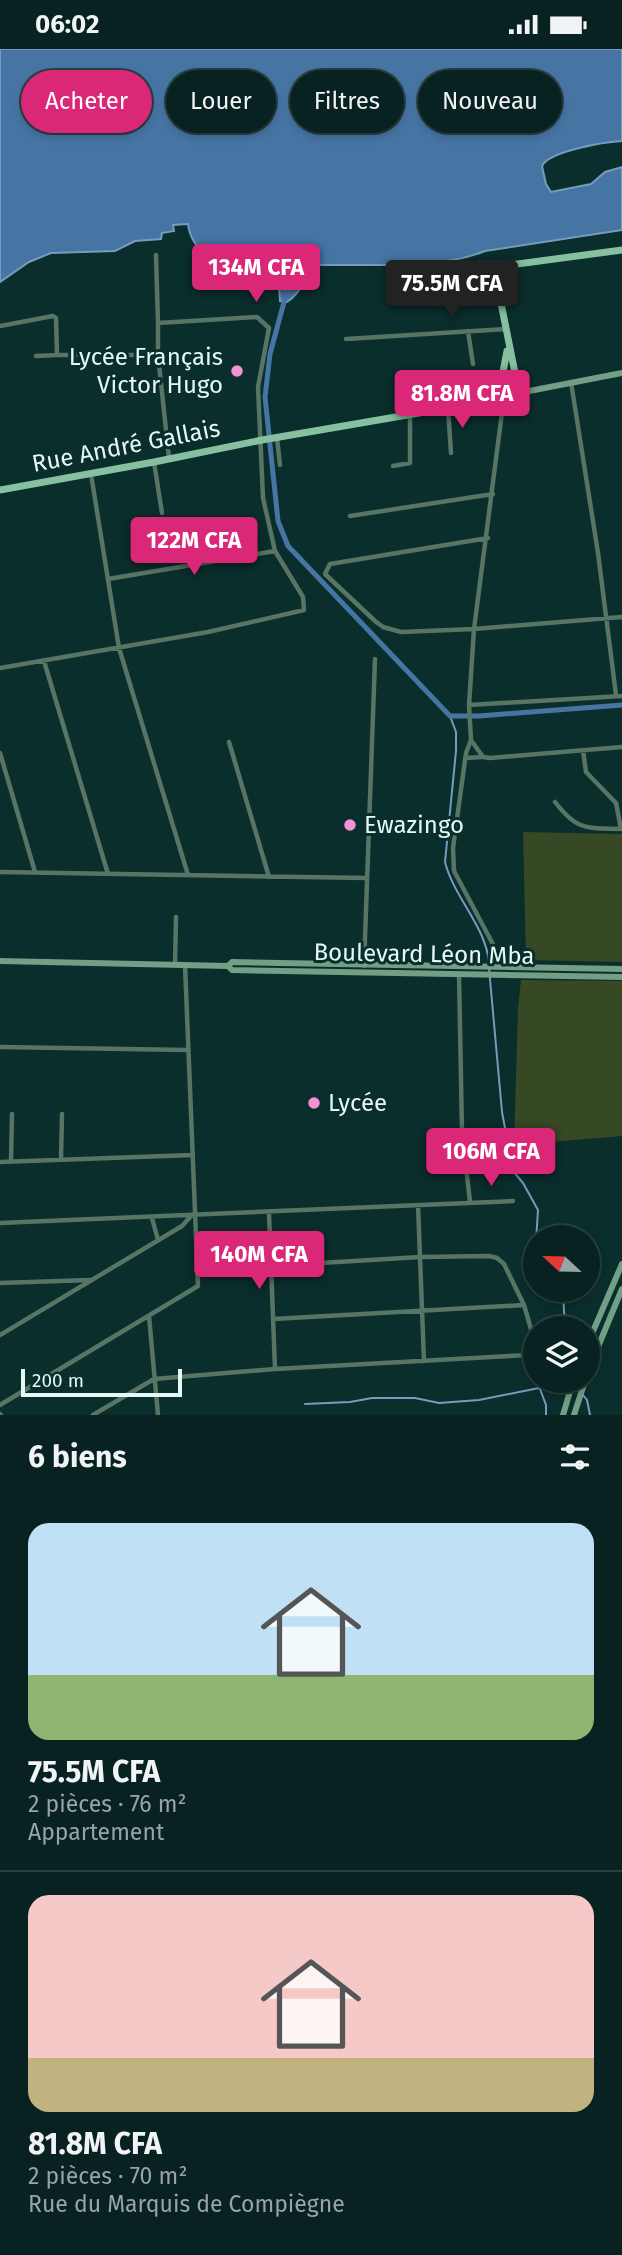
<!DOCTYPE html>
<html lang="fr">
<meta charset="utf-8">
<style>
body{margin:0;font-family:"Fira Sans",sans-serif;background:#162f2e;color:#f1f3f6;height:100vh;display:flex;flex-direction:column;font-size:26px;white-space:nowrap}
*{box-sizing:border-box;margin:0}
p{font-size:23px;color:#98a4a5}
.icon{flex:none;width:38px;height:38px;fill:none;stroke:currentColor;stroke-width:2;stroke-linecap:round;stroke-linejoin:round}
.map{position:relative;height:1366px;overflow:hidden}
.sheet{display:flex;flex-direction:column;background:#082221;flex:1}
.sheet>*{flex:none}
.hud{position:absolute;left:21px;top:21px;width:581px;height:63px;display:flex;gap:14px}
.needle{width:46px;rotate:292deg}
.fabs{position:absolute;left:523px;top:1176px;display:grid;gap:14px}
.fabs a{display:grid;place-items:center;width:77px;height:77px;border-radius:50%;background:#082221;box-shadow:0 4px 10px #0003,0 0 0 2px #293f3f;font-size:35px}
.scale{position:absolute;left:21px;bottom:18px;width:161px;box-sizing:border-box;padding-left:7px;border:4px solid #e4f8f6;border-top:0;font-size:19px;line-height:24px;white-space:nowrap;color:#e4f8f6;-webkit-text-stroke:5px #0a2e2c;paint-order:stroke}
.price{position:absolute;translate:-50% -60px;padding:0 16px;border-radius:7px;background:#db2777;color:#fff;font-size:23px;line-height:46px;filter:drop-shadow(0 2px 4px #0008)}
.price::after{content:'';position:absolute;left:50%;top:42px;width:21px;height:16px;margin-left:-10px;background:inherit;clip-path:polygon(0 0,100% 0,50% 100%)}
.price.active{background:#222;color:#fff}
ul{padding:0;list-style:none}
li{display:grid;align-content:center;gap:14px;height:371px;padding:0 28px}
li+li{border-top:2px solid #293f3f}
li span{display:grid;place-items:center;height:217px;border-radius:21px;color:#555}
li>.icon{margin-inline-start:auto}
span .icon{width:126px;height:126px;fill:#fffc;stroke-width:1}
li b{font-size:30px}
h2{display:flex;justify-content:space-between;align-items:center;height:84px;padding:0 28px;font-size:30px}
.pill{padding:0 24px;border-radius:32px;background:#082221;box-shadow:0 4px 10px #0003,0 0 0 2px #293f3f;font-size:24px;line-height:63px}
.pill.active{background:#db2777;color:#fff}
.status{display:flex;justify-content:space-between;align-items:center;height:49px;padding:0 35px;background:#082221;direction:ltr}
.status svg{height:19px;fill:currentColor}
.map>svg:first-child{display:block}
.green{fill:#374825}
.water{fill:#4675a4;stroke:#759cbd;stroke-width:2}
.lines{fill:none;stroke-linecap:round;stroke-linejoin:round}
.stream{stroke:#759cbd;stroke-width:2}
.canal{stroke:#4675a4;stroke-width:5}
.street{stroke:#587464;stroke-width:4.5}
.secondary{stroke:#729f86;stroke-width:6}
.primary{stroke:#86c0a0;stroke-width:7}
.poi-dot{fill:#f391d5;stroke:#0a2e2c;stroke-width:2.5}
.labels{text-anchor:middle;dominant-baseline:central;stroke-width:6;stroke-linejoin:round;paint-order:stroke}
.poi-label{font-size:24px;fill:#e4f8f6;stroke:#0a2e2c;text-anchor:start}
.street-label{font-size:24px;fill:#e4f8f6;stroke:#0a2e2c}
</style>
<div class="status"><b>06:02</b><svg viewBox="0 0 49 12"><path d="M0 12V9h3v3zM5 12V6h3v6zM10 12V3h3v9zM15 12V0h3v12zM26 1h20v11H26zM47 4h2v5h-2z"/></svg></div>
<div class="map">
<svg width="622" height="1366" viewBox="0 0 622 1366">
<rect width="100%" height="100%" fill="#0a2e2c"/>
<!-- green -->
<path class="green" d="M523,783L622,785V913L526,911Z
M521,931L622,932V1087L514,1096L518,959Z"/>
<!-- water -->
<path class="water" d="M0,0H622V92C605,93 549,102 542,117L546,135L551,143L591,135L605,123L622,118V181L485,202C439,221 368,215 318,216C302,228 304,242 287,253L280,252L278,224L270,217L254,226C227,216 192,209 188,175L173,176L174,182L162,184L161,190L135,192L115,202L51,204L29,213L0,233Z"/>
<g class="lines">
<!-- stream -->
<path class="stream" d="M450,667L456,683V702L445,813C454,849 486,877 489,914
M489,919L502,1063L513,1122L523,1134L538,1161L536,1192
M560,1241L563,1245L565,1279
M540,1340L546,1356V1366
M583,1346L587,1351L590,1366
M305,1355L350,1353L372,1349H415L439,1354L479,1351L539,1339L544,1332"/>
<!-- canal -->
<path class="canal" d="M284,253L270,305L265,348L278,472L288,497L450,667H479L622,656"/>
<!-- street -->
<path class="street" d="M156,206L158,274
M0,277L53,267L56,269L57,306H158L169,409
M468,282L473,315
M346,290L506,280
M36,307L57,306
M571,333L598,504L616,646
M504,348L474,580L469,656L471,691L483,708L490,709L622,698
M448,359L451,404
M277,389L280,416
M154,413L162,464
M393,417L410,414V366
M91,425L119,599L188,826
M350,467L493,445
M488,489L330,515L325,525L375,572L383,578L401,583L474,580L622,568
M108,530L275,502
M44,612L108,825
M0,619L208,583L304,561L303,548L275,502L263,449L258,338L269,279L257,268L158,274V306
M469,656L622,647
M471,691L466,704L453,799L454,822L504,916
M229,693L269,828
M583,701L586,723L616,754L621,780
M0,704L35,823
M466,709L482,708
M555,753C577,782 587,779 621,780
M0,823L367,829
M175,915L176,868
M364,917L375,610
M459,925L462,1083L470,1153
M0,998L188,1001
M61,1110L62,1065
M11,1112L12,1065
M0,1113L193,1106
M418,1156L424,1312
M269,1164L275,1320
M152,1169L158,1191
M0,1174L513,1152
M0,1234L90,1231
M149,1267L158,1366
M273,1270L524,1256
M0,1286L182,1177L191,1167
M0,1356L198,1237L185,916
M0,1365L1,1366
M93,1366L154,1330L275,1320L528,1306L533,1299V1287L524,1256L504,1215L497,1209L489,1207L420,1208L271,1217"/>
<!-- secondary -->
<path class="secondary" d="M519,344L622,324
M0,912L228,917L232,921L622,928
M228,917L232,913L280,914L622,920
M588,1294L622,1215
M588,1322L622,1240
M563,1366L573,1332
M574,1366L585,1332"/>
<!-- primary -->
<path class="primary" d="M498,349L507,302
M0,441L154,413L262,391L448,359L519,344L496,229L497,222L503,217L622,201"/>
</g>
<!-- markers -->
<g class="poi-dot">
<circle cx="237" cy="322" r="7"/>
<circle cx="350" cy="776" r="7"/>
<circle cx="314" cy="1054" r="7"/>
</g>
<g class="labels">
<!-- poi labels -->
<g class="poi-label">
<text x="223" y="308" text-anchor="end">Lycée Français<tspan x="223" dy="28">Victor Hugo</tspan></text>
<text x="364" y="776">Ewazingo</text>
<text x="328" y="1054">Lycée</text>
</g>
<!-- street labels -->
<g class="street-label">
<text transform="translate(126 397) rotate(-11)">Rue André Gallais</text>
<text transform="translate(424 905) rotate(1)">Boulevard Léon Mba</text>
</g>
</g>
</svg>
<div class="fabs">
<a><svg class="needle" viewBox="-14 -14 28 28"><path d="M0-13l5 13h-10z" fill="#e53935"/><path d="M0 13l5-13h-10z" fill="#98a4a5"/></svg></a>
<a><svg class="icon" aria-label="layers" viewBox="0 0 24 24"><path d="M12 4l9 5-9 5-9-5zM3 14l9 5 9-5"/></svg></a>
</div>
<div class="scale">200 m</div>
<b class="price" style="left:256px;top:255px">134M CFA</b>
<b class="price active" style="left:452px;top:271px">75.5M CFA</b>
<b class="price" style="left:462px;top:381px">81.8M CFA</b>
<b class="price" style="left:194px;top:528px">122M CFA</b>
<b class="price" style="left:491px;top:1139px">106M CFA</b>
<b class="price" style="left:259px;top:1242px">140M CFA</b>
<div class="hud">
<a class="pill active">Acheter</a>
<a class="pill">Louer</a>
<a class="pill">Filtres</a>
<a class="pill">Nouveau</a>
</div>
</div>
<section class="sheet">
<h2>6 biens<svg class="icon" aria-label="filters" viewBox="0 0 24 24"><path d="M4 7h16M4 17h16"/><circle cx="9" cy="7" r="2"/><circle cx="15" cy="17" r="2"/></svg></h2>
<ul>
<li><span style="background:linear-gradient(#bfe0f5 70%,#8fb573 0)"><svg class="icon" aria-label="home" viewBox="0 0 24 24"><path d="M3 11l9-7 9 7M6 9v11h12V9"/></svg></span><div><b>75.5M CFA</b><p>2 pièces · 76 m²</p><p>Appartement</p></div></li>
<li><span style="background:linear-gradient(#f6c9c9 75%,#c2b280 0)"><svg class="icon" aria-label="home" viewBox="0 0 24 24"><path d="M3 11l9-7 9 7M6 9v11h12V9"/></svg></span><div><b>81.8M CFA</b><p>2 pièces · 70 m²</p><p>Rue du Marquis de Compiègne</p></div></li>
</ul>
</section>
